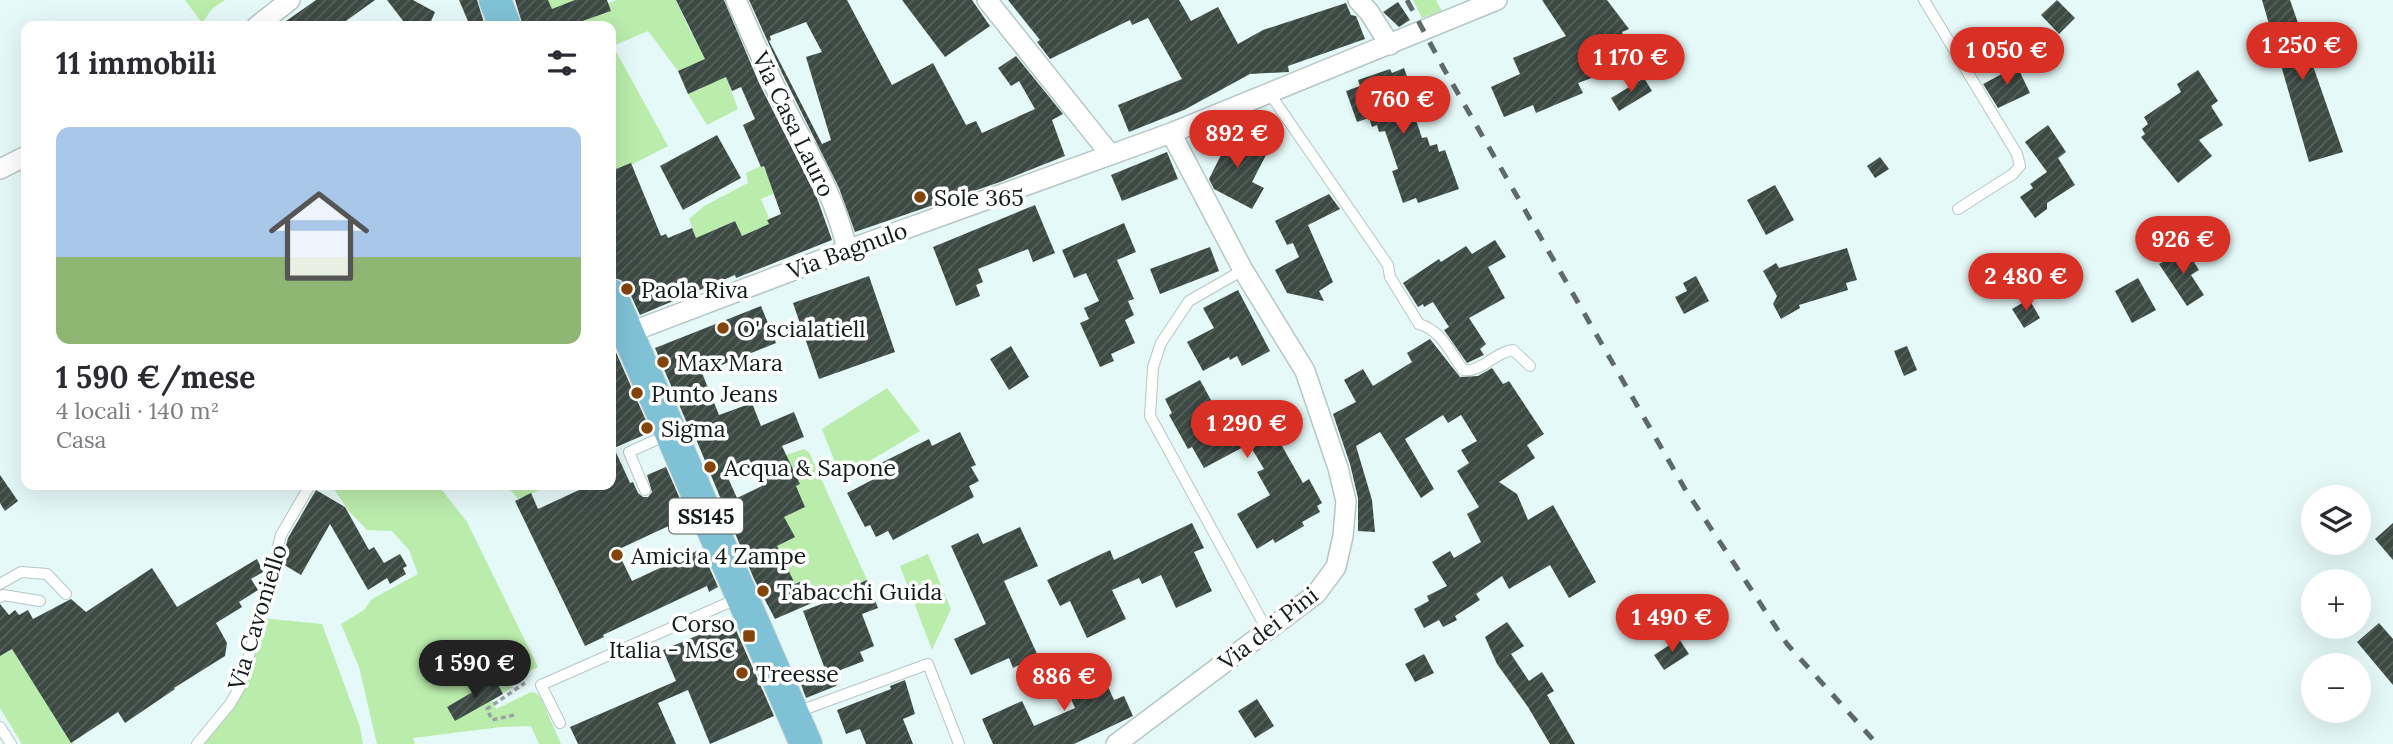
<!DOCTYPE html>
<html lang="it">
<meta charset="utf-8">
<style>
body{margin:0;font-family:Lora,serif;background:#f2f2f3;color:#2b2b33;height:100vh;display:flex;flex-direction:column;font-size:26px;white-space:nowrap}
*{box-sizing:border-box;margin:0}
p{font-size:23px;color:#7c7c81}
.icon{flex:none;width:38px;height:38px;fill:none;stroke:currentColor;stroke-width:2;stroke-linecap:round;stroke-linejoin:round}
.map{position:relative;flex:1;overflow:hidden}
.panel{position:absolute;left:21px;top:21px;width:595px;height:469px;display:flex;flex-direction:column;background:#fff;border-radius:14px;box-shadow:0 7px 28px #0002}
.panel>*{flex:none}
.fabs{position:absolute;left:2301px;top:485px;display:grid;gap:14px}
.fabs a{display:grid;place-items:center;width:70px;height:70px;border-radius:50%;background:#fff;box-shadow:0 7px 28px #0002;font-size:35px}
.price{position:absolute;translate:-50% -60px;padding:0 16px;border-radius:24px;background:#d93025;color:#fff;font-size:23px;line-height:46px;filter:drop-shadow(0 2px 4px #0008)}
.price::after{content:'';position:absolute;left:50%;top:42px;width:21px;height:16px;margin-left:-10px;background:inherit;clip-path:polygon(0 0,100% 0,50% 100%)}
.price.selected{background:#222;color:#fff}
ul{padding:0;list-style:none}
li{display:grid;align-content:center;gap:14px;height:371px;padding:0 35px}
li+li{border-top:2px solid #e1e1e2}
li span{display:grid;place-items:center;height:217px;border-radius:14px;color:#555}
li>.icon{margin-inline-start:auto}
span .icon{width:126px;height:126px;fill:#fffc;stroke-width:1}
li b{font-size:30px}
h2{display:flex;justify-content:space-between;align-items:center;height:84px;padding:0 35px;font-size:30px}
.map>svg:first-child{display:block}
.green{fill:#baecab}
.building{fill:url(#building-hatch);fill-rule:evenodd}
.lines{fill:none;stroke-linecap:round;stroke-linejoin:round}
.lane-casing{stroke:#b4c7c6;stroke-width:12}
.street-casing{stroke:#b4c7c6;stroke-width:22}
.primary-casing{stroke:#d5d6d6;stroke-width:34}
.path{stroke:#96a5a4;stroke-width:3.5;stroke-dasharray:5 3.5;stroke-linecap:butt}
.lane{stroke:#fff;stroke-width:10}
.street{stroke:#fff;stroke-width:19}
.primary{stroke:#7fc2d6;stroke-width:32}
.rail{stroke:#5e6a69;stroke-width:5;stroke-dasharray:12 12;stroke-linecap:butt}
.poi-dot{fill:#834309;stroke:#fff;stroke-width:2.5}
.labels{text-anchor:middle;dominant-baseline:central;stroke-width:7;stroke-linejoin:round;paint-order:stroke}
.shield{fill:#fff;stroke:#5a5f5f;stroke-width:2}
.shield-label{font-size:21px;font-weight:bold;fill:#141b1b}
.street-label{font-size:23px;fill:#141b1b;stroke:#fff}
.poi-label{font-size:23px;fill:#141b1b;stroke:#fff;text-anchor:start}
</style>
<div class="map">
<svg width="2393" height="744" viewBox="0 0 2393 744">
<defs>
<pattern id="building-hatch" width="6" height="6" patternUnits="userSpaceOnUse" patternTransform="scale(1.75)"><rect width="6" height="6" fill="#3d4a44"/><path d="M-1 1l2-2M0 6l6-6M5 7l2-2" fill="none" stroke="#56615c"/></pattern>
</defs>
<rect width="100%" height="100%" fill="#e5f9f8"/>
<!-- green -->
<path class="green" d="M185,0H225L212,9L202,23Z
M548,0H594L602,15L611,11L608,3L617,0H676L691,33L694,32L720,59L678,71L648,31L613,46L668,146L633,164L615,170L611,160V26H558Z
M1413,0H1436L1442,11L1422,18Z
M726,77L738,109L707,125L688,94Z
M763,165L775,193L761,199L769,218L767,219L769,224L742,236L735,221L716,229L720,240L700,248L689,219L704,206L748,183L746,173Z
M887,388L920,431L841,478L822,429Z
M804,449L809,452L867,580L812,603L802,581L795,584L781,555L763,527L805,507L796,486L800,484L786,455Z
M331,485H438L467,522L538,667L516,678L512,687L492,701L496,709L531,692L536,693L541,698L561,744H539L531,726L501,727L413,738L415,744H377L359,667L341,624L364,610L372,599L418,574L409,550L392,531L367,530L349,511Z
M506,485H543L545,488L518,499Z
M928,554L951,609L932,650L900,566Z
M261,618L322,624L360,727L363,744H202L232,706Z
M0,647L4,654L12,649L71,743L73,742L74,744H22L0,708Z"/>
<!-- building -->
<path class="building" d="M316,0H375L339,26H279Z
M387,0H413L435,12L429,26H407Z
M459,0H477L485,26H470Z
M515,0H548L552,9L575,0H607L611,11L568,26H523Z
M676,0H724L759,83L817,198L832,240L736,278L735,275L640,315L627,287L621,280L611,277V171L631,163L661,236L666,234L668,238L692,228L696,238L735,221L742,236L769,224L767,220L781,214L764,166L761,167L743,125L755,119L741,87L732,91L726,77L688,94L678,71L705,59Z
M749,0H847L892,85L933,63L966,125L976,121L982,133L1035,109L1019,81L1011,86L998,68L1016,56L1063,114L1052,120L1065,156L1000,182L855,232L839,188L782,73ZM806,22L822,52L806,57L831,140L822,144L769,41L771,40L770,36Z
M902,0H972L990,26L945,57Z
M1008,0H1179L1191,21L1218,7L1238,44L1263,30L1346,3L1351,15L1356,16L1365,39L1288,66L1289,72L1250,74L1184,110L1129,132L1118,105L1182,79L1148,18L1132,25L1130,20L1050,59L1037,42L1040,40Z
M1542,0H1607L1629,29L1622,32L1633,63L1578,83L1583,93L1536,113L1533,105L1504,117L1491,87L1520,74L1513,58L1566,36Z
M2057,0L2075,18L2059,34L2041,15Z
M2262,0H2290L2343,152L2309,162Z
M1398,2L1410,20L1399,27L1383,12Z
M2017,66L2030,93L1998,108L1983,84Z
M1404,68L1416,101L1410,102L1422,138L1427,137L1430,146L1437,144L1439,152L1445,150L1459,189L1418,203L1416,198L1403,203L1392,171L1398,169L1385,131L1379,132L1377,125L1372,127L1369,118L1357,122L1346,91L1360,86L1358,80L1390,69L1392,73Z
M2198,70L2218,101L2211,106L2223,125L2199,140L2212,156L2178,183L2141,137L2145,134L2142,129L2148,124L2144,117L2181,92L2177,84Z
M1644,78L1652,91L1619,111L1611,98Z
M2048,125L2066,152L2058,158L2075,185L2047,203V209L2035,218L2020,197L2033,188L2030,184L2047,172L2025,142Z
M1222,131L1266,155L1252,182L1264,188L1252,209L1214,189L1209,179L1221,155L1212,150Z
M717,135L741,178L683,210L660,166Z
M1167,152L1178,179L1122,201L1111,175Z
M1880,157L1889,169L1875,178L1867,166Z
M1775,185L1794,220L1766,235L1747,200Z
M1329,194L1340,209L1308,225L1333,282L1319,291L1324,301L1287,293L1275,270L1299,257L1293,243L1287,245L1275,221Z
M1035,205L1055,253L1033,262L1028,249L978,269L983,282L976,285L980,296L956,306L933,247Z
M1124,223L1136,252L1117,260L1134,299L1128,301L1134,315L1125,320L1135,343L1111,354L1114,361L1100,367L1080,323L1089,319L1084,308L1099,301L1086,273L1074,278L1062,250Z
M1495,240L1506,257L1488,267L1505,298L1469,318L1486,344L1480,349L1484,355L1467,363L1444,330L1449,327L1433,302L1424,307L1423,304L1418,307L1403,283L1439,259L1441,262L1466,246L1472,254Z
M1210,247L1219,271L1160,294L1150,269Z
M1847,248L1857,280L1846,283L1848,290L1799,305L1800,308L1781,319L1773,304L1777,296L1763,271L1776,263L1779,268Z
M2185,248L2199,270L2191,275L2204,295L2187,306L2159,264Z
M869,276L895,352L819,379L793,303Z
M1696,276L1709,301L1684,314L1675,297L1687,291L1683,283Z
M2138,278L2156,310L2132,323L2115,291Z
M1238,290L1270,351L1242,366L1237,356L1230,360L1229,357L1203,371L1187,342L1214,328L1203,308Z
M2029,299L2040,318L2024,328L2012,309Z
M761,306L776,343L702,373L719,415L752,403L761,426L794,412L804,437L782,446L800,484L796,486L805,507L784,517L795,537L777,546L795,584L802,581L812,603L775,619L754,579L691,427L689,428L655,348ZM749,459L762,486L737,498L724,469Z
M1430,339L1460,377L1478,376L1492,368L1503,384L1509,381L1544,434L1527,445L1535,458L1499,482L1517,494L1528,520L1553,505L1596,582L1569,598L1550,565L1509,589L1502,576L1476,594L1480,600L1455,616L1457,620L1443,627L1439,620L1424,628L1414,609L1429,601L1427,596L1447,586L1432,562L1450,551L1454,558L1481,542L1467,514L1479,507L1457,471L1469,463L1461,450L1477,441L1461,415L1448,423L1443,415L1405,439L1434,489L1421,498L1380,432L1356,446L1372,500L1375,532L1358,531V498L1350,464L1333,414L1356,402L1344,380L1363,369L1373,386L1412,362L1407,353Z
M611,341L651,432L614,448L630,483L633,482L638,493L643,497H648L652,492L647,475L666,467L688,517L617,550L632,581L701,549L718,587L709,592L707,586L603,635L604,637L585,646L515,501L531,493L538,509L590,485H611Z
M1011,346L1029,377L1009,390L990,359Z
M1907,346L1917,370L1904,376L1894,351Z
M1200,380L1218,413L1243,400L1247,407L1260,400L1272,422L1269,423L1303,483L1309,479L1322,503L1317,506L1320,512L1302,522L1304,526L1275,543L1273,539L1257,549L1237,514L1270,495L1257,472L1264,469L1249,444L1204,468L1192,447L1188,449L1169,415L1172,413L1165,399Z
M960,432L976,465L971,467L979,481L969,486L974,497L893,540L888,531L876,537L870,525L865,527L847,493L874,479L869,469L929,439L932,446Z
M0,475L18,501L5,511L0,503Z
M316,490L345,507L369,550L374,547L384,563L400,554L407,566L403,568L406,574L390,584L387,578L368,590L330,524L301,575L281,563L288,538Z
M1192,523L1204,548L1194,552L1212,591L1176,608L1161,575L1142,584L1139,578L1112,590L1126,619L1087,638L1070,601L1060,606L1047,580L1110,550L1114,560Z
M2393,523V560L2375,539Z
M1020,527L1038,566L1004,581L1038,656L1013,668L1009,658L971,675L954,639L986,624L951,546L978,533L983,544Z
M257,559L263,572L251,579L258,590L239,602L242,607L216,623L227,643L225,656L174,688L175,689L125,723L118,712L71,743L12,649L0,656V604L9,615L15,610L19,615L28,610L33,619L71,599L86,612L152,568L177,607Z
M867,580L878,608L862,614L874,646L860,652L864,661L838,671L839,680L836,686L806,698L799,679L825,669L803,611L851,593L849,588Z
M732,621L774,716L710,744L688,690L658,703L676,744H578L570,727L676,681L663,650Z
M1507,622L1524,646L1511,654L1529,681L1542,672L1554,691L1547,695L1575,744H1550L1528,707L1497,664L1485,637Z
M2379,623L2393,639V685L2357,642Z
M1679,639L1689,654L1664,670L1654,655Z
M1424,654L1434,673L1415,682L1405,664Z
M1095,658L1114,700L1124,696L1133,716L1074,744H993L982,719L1022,701L1034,726L1075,708L1060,674Z
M495,679L503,694L455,721L447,707Z
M905,680L915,714L903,719L913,744H866L860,729L846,734L837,710L891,689L890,686Z
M1257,699L1274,726L1255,738L1238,711Z"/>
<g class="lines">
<defs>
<path id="lane" d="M1924,0L2017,154L2020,166L2013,174L1958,209
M1270,94L1388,265L1390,277L1419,324C1441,330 1450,352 1463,370C1481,373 1495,352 1513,350L1530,366
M1243,270L1189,301L1161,343L1153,367L1150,416L1267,630
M645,490L629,452L667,435
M0,584L21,572L47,574L66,594
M0,597L3,595L40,601
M797,712L928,664L959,744
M560,723L541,685L739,598
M0,727L11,744
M197,744L230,704L241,685L281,535L310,485"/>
<path id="street" d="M736,0C751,34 766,70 783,103C807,151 836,197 847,250
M987,0L1110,154
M1358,0L1369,12L1390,45
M257,26L290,0
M0,169L26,156
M628,333L847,250L1171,133L1497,0
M1116,744L1316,594L1336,567L1343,536L1346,501L1338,468L1305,371L1243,270L1171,133"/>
<path id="primary" d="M495,0L505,26
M611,295L806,744"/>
</defs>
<!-- lane casing -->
<use href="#lane" class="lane-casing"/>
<!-- street casing -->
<use href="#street" class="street-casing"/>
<!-- primary casing -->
<use href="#primary" class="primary-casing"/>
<!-- path -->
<path class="path" d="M514,715L492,720L487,709L525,683"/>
<!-- lane -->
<use href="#lane" class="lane"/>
<!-- street -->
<use href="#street" class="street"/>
<!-- primary -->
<use href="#primary" class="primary"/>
<!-- rail -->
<path class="rail" d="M1407,0L1444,69L1685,489L1787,644L1877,744"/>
</g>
<!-- markers -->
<g class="poi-dot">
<circle cx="920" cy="197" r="7"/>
<circle cx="627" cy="289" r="7"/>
<circle cx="723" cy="328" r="7"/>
<circle cx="663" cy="362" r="7"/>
<circle cx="637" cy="393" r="7"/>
<circle cx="647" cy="428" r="7"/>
<circle cx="710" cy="467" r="7"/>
<circle cx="617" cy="555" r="7"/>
<circle cx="763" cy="591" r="7"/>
<rect x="742" y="629" width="14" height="14" rx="3.5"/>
<circle cx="742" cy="673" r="7"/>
</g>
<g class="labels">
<!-- shield labels -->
<rect class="shield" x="669" y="498.5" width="74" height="35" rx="5"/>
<g class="shield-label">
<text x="706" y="516">SS145</text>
</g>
<!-- street labels -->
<g class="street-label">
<text transform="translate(794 124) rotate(64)">Via Casa Lauro</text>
<text transform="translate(847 250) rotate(-20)">Via Bagnulo</text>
<text transform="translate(257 617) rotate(-73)">Via Cavoniello</text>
<text transform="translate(1268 628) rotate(-38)">Via dei Pini</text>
</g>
<!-- poi labels -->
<g class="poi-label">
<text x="934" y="197">Sole 365</text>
<text x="641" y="289">Paola Riva</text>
<text x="737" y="328">O' scialatiell</text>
<text x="677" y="362">Max Mara</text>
<text x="651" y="393">Punto Jeans</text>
<text x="661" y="428">Sigma</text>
<text x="724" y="467">Acqua &amp; Sapone</text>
<text x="631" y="555">Amici a 4 Zampe</text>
<text x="777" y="591">Tabacchi Guida</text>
<text x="735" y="623" text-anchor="end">Corso<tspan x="735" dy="26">Italia - MSC</tspan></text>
<text x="756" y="673">Treesse</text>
</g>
</g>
</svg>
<div class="fabs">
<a><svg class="icon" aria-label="layers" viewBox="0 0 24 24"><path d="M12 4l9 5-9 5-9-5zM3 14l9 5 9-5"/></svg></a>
<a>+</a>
<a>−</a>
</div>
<b class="price" style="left:2302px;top:82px">1 250 €</b>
<b class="price" style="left:2007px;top:87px">1 050 €</b>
<b class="price" style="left:1631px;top:94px">1 170 €</b>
<b class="price" style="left:1403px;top:136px">760 €</b>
<b class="price" style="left:1237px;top:170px">892 €</b>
<b class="price" style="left:2183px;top:276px">926 €</b>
<b class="price" style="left:2026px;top:313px">2 480 €</b>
<b class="price" style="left:1247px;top:460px">1 290 €</b>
<b class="price" style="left:1672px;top:654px">1 490 €</b>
<b class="price selected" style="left:475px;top:700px">1 590 €</b>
<b class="price" style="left:1064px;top:713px">886 €</b>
<section class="panel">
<h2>11 immobili<svg class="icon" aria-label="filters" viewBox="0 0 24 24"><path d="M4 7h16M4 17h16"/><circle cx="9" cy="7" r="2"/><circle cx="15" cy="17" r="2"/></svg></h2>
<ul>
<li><span style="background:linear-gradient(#a9c7e8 60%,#8fb573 0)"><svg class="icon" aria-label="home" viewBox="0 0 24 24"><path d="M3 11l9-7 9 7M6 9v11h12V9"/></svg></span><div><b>1 590 €/mese</b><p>4 locali · 140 m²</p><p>Casa</p></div></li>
</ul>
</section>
</div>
